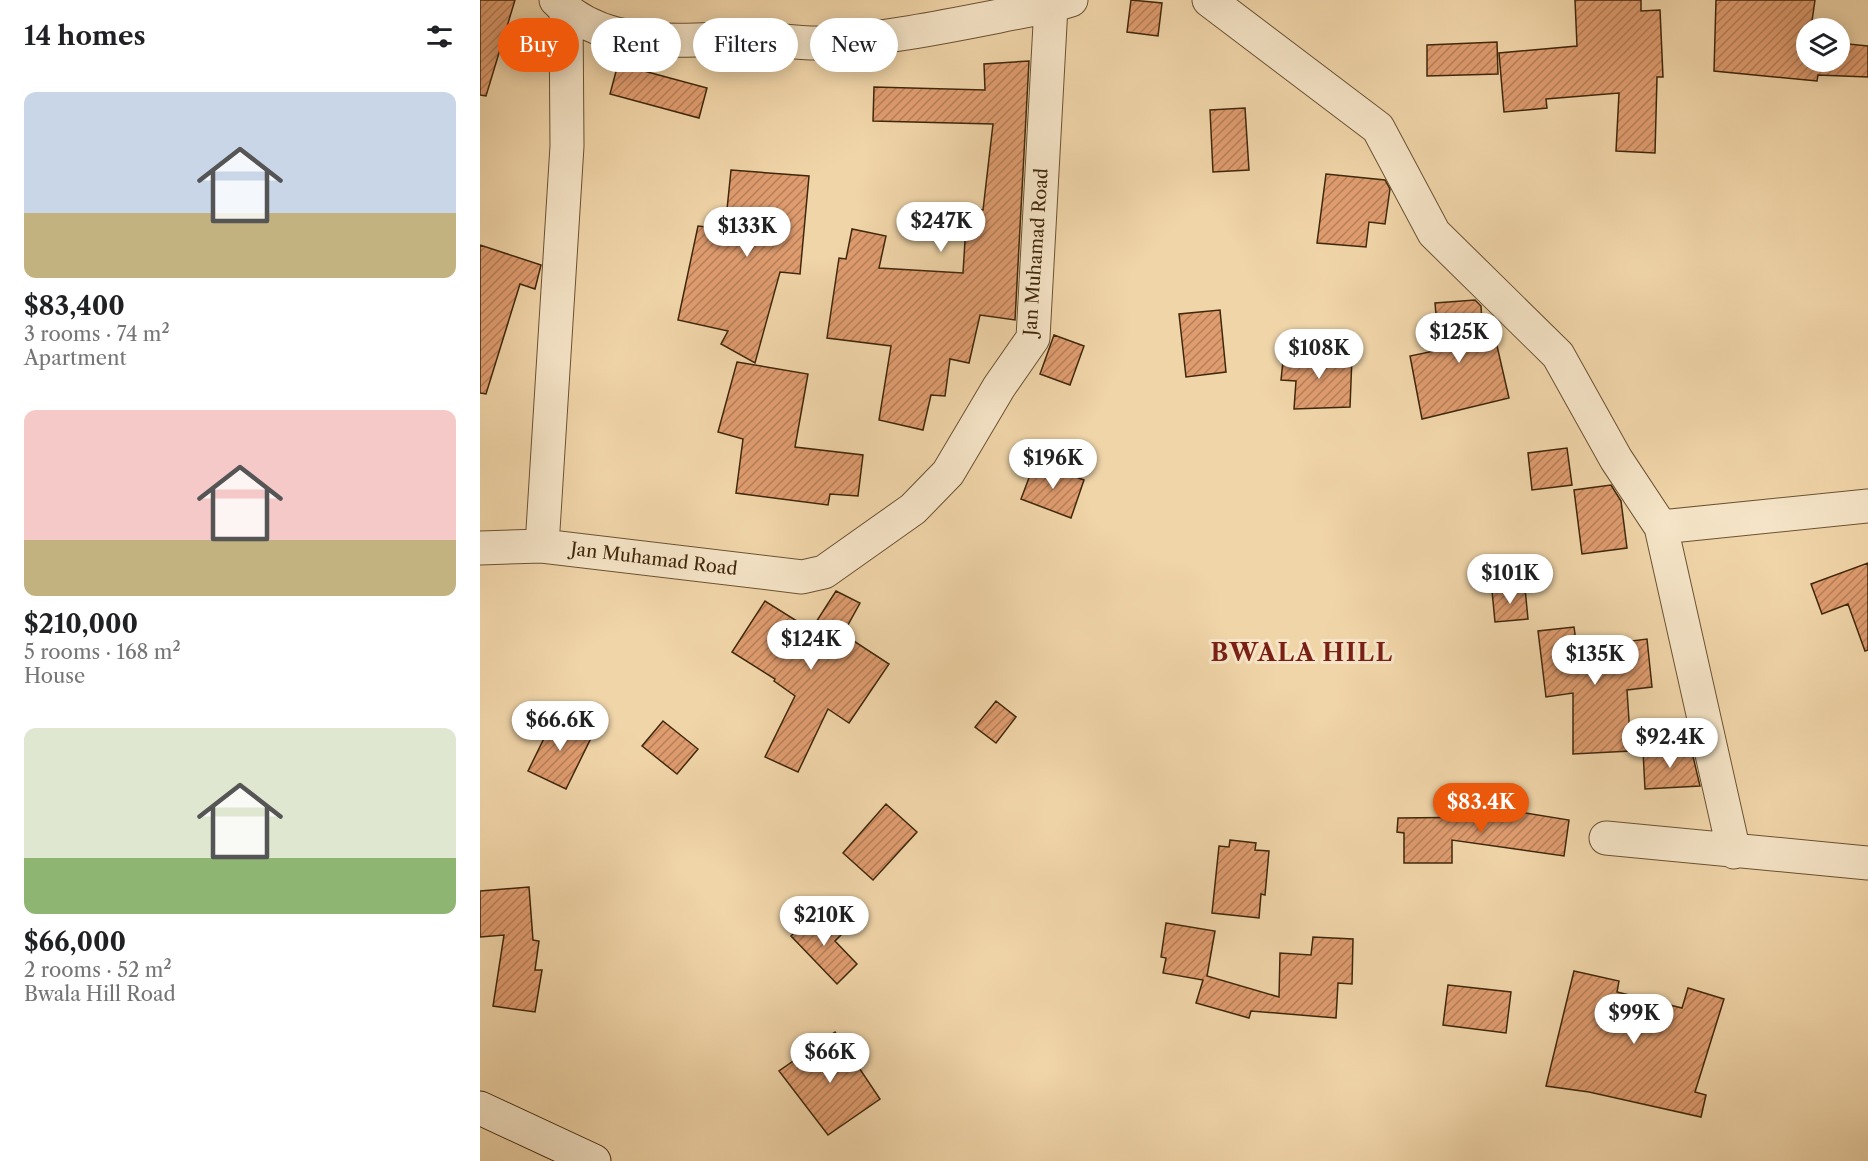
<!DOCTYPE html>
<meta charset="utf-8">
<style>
body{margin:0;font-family:"Libre Caslon Text",serif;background:#f6f6f6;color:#202124;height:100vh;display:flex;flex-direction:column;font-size:22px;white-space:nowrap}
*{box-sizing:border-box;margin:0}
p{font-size:20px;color:#757577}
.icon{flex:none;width:33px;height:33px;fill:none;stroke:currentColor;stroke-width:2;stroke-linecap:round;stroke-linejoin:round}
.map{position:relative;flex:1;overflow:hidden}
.sheet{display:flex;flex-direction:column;background:#fff;width:480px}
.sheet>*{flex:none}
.top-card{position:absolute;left:18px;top:18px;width:570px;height:54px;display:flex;gap:12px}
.controls{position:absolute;left:1316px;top:18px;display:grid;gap:12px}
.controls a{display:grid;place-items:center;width:54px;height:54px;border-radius:50%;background:#fff;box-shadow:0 3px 15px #0003;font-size:30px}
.price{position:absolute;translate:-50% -51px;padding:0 14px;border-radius:21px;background:#fff;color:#222;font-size:20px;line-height:39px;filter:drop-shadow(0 2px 3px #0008)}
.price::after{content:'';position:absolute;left:50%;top:36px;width:18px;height:14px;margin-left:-9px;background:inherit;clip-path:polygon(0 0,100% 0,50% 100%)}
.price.selected{background:#ea580c;color:#fff}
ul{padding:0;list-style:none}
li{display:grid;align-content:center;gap:12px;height:318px;padding:0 24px}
li span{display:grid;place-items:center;height:186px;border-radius:12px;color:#555}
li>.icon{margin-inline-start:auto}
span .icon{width:108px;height:108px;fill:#fffc;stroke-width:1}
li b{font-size:26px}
h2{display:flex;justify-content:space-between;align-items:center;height:72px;padding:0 24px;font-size:26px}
.pill{padding:0 21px;border-radius:27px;background:#fff;box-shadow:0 3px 15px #0003;font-size:21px;line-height:54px}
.pill.selected{background:#ea580c;color:#fff}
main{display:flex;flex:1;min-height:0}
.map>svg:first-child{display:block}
.building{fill:url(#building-hatch);stroke:#3f270b;stroke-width:1.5}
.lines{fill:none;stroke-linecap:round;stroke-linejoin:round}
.street-casing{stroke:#6b5232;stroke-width:35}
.secondary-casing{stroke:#3f270b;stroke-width:35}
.street{stroke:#f5e4c7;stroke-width:33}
.secondary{stroke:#f5e4c7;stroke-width:33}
.labels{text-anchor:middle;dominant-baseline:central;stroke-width:6;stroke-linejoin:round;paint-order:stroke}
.street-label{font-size:18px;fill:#3f270b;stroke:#f5e4c7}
.district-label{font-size:24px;font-weight:bold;letter-spacing:1.5px;fill:#7a1f14;stroke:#f5e4c7}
</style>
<main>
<section class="sheet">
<h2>14 homes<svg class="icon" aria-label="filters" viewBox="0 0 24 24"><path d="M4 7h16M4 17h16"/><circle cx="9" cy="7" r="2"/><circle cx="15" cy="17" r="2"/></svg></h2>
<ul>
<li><span style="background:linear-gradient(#c9d6e8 65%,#c2b280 0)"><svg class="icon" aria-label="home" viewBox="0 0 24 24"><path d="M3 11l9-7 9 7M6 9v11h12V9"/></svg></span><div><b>$83,400</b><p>3 rooms · 74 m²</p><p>Apartment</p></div></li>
<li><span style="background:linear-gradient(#f6c9c9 70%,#c2b280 0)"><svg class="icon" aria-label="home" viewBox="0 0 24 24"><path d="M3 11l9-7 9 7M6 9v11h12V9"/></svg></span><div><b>$210,000</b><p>5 rooms · 168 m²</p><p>House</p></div></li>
<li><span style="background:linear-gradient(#dfe7d0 70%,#8fb573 0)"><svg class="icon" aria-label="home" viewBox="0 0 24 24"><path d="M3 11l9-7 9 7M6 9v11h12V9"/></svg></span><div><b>$66,000</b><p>2 rooms · 52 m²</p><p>Bwala Hill Road</p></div></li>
</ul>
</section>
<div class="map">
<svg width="1388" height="1161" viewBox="0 0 1388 1161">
<defs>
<pattern id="building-hatch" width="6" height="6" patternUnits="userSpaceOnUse" patternTransform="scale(1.5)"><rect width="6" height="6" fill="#df9c6f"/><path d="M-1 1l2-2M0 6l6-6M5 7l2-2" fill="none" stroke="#b67f59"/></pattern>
</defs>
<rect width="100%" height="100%" fill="#f0d5a9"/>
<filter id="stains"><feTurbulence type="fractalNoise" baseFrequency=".00333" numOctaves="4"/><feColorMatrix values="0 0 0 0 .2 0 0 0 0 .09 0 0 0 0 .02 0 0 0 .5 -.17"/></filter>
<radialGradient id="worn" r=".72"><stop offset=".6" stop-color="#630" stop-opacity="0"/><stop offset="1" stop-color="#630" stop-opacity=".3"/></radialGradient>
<!-- building -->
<path class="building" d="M0,0H35L6,96L0,95Z
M651,0L682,3L678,36L647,32Z
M1095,0H1161V11L1180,10L1183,77H1177L1175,153L1136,151L1139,93L1066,99L1067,108L1024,112L1019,53L1097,46Z
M1236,0H1335L1331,28H1326V62H1359V43L1388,46V77L1338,75L1337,81L1234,71Z
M1017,42L1018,74L947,76V45Z
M549,61L535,320L500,315L489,363L470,359L465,396L451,395L443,430L399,420L411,346L347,338L359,258L366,259L372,229L406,236L399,268L483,273L487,209L503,210L513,124L393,121L394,87L505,90L504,64Z
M138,64L227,88L219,118L130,94Z
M765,108L769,170L733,172L730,110Z
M251,170L329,176L320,274L300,272L275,363L241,344L248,331L198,320L218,226L245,229Z
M846,174L905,180L910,189L905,224L889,222L886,247L837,243Z
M0,245L61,265L55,289L40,284L6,394L0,393Z
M995,300L1001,306L1003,339L1015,337L1029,398L942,419L930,356L959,350L955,303Z
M740,310L746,372L706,377L699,314Z
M574,335L604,346L590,385L560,374Z
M804,351L872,357L870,407L814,409L816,381L801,380Z
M257,362L328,374L315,447L383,455L378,496L350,494L348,505L256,493L263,439L238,432Z
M1087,448L1092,485L1052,490L1048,453Z
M555,462L604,480L591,518L541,499Z
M1131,485L1141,501L1147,548L1102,554L1094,490Z
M1388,563V650L1385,651L1368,604L1342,614L1331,584Z
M1045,588L1048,619L1015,622L1012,591Z
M356,591L380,603L363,634L409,664L369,723L348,709L318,772L285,757L315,696L294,681L295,679L252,652L285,601L331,630Z
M1094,627L1097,648L1167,639L1172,687L1147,690L1151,751L1093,754V693L1066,697L1058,631Z
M516,701L536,717L516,743L495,727Z
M75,716L113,734L86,789L48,771Z
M183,721L218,749L197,774L162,746Z
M1211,748L1220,786L1165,789L1163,751Z
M406,804L437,832L393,880L363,853Z
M1008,807L1089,820L1084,856L972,840V863H924V833L917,832L918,818L1007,817Z
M750,840L776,843L775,850L789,851L785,895L781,894L779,918L732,913L739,846L749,847Z
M49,887L53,940L59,941L55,970H62L55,1012L13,1006L24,935L0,937V891Z
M337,910L361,935L355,941L377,964L357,984L311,936Z
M686,923L735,931L727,976L799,997L800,953L831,955L833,937L873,939L872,984L858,983L856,1018L771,1011L769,1018L716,1003L723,980L683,973L686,958L681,957Z
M1094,971L1139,981L1137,992L1202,1008L1208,988L1244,999L1215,1092L1226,1095L1221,1117L1109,1092L1066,1086Z
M968,985L1031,992L1026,1033L963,1025Z
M355,1032L400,1099L348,1135L299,1071Z"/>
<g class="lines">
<defs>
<path id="street" d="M76,0C124,51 202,40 265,38C291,38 317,44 342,43C419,38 495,20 571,6L591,0
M729,0L898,128L954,233L1078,355L1136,459L1181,527L1254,852
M1181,527L1388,506
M62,546L87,146L86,11
M0,548L62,546L322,577L344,572L433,509L468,473L519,387L553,338L571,6
M1126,838L1388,863"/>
<path id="secondary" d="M0,1108L114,1161"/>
</defs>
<!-- street casing -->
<use href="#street" class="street-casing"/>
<!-- secondary casing -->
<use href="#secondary" class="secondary-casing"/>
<!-- street -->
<use href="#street" class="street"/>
<!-- secondary -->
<use href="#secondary" class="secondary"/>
</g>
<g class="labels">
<!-- street labels -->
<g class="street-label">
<text transform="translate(556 252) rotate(-86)">Jan Muhamad Road</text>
<text transform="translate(174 559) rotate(7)">Jan Muhamad Road</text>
</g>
<!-- district labels -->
<g class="district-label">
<text x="822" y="652">BWALA HILL</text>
</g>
</g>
<rect width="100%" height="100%" filter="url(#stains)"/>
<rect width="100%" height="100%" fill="url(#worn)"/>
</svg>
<div class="controls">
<a><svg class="icon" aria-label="layers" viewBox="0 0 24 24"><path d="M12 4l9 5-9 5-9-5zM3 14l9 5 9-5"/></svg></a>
</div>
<b class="price" style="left:461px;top:253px">$247K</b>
<b class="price" style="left:267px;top:258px">$133K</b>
<b class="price" style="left:979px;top:364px">$125K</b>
<b class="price" style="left:839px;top:380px">$108K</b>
<b class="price" style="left:573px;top:490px">$196K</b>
<b class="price" style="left:1030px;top:605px">$101K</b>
<b class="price" style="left:331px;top:671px">$124K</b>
<b class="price" style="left:1115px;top:686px">$135K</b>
<b class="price" style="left:80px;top:752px">$66.6K</b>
<b class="price" style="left:1190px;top:769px">$92.4K</b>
<b class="price selected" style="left:1001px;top:834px">$83.4K</b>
<b class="price" style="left:344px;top:947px">$210K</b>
<b class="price" style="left:1154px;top:1045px">$99K</b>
<b class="price" style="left:350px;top:1084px">$66K</b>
<div class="top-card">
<a class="pill selected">Buy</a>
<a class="pill">Rent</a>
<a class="pill">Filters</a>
<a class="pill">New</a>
</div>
</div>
</main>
